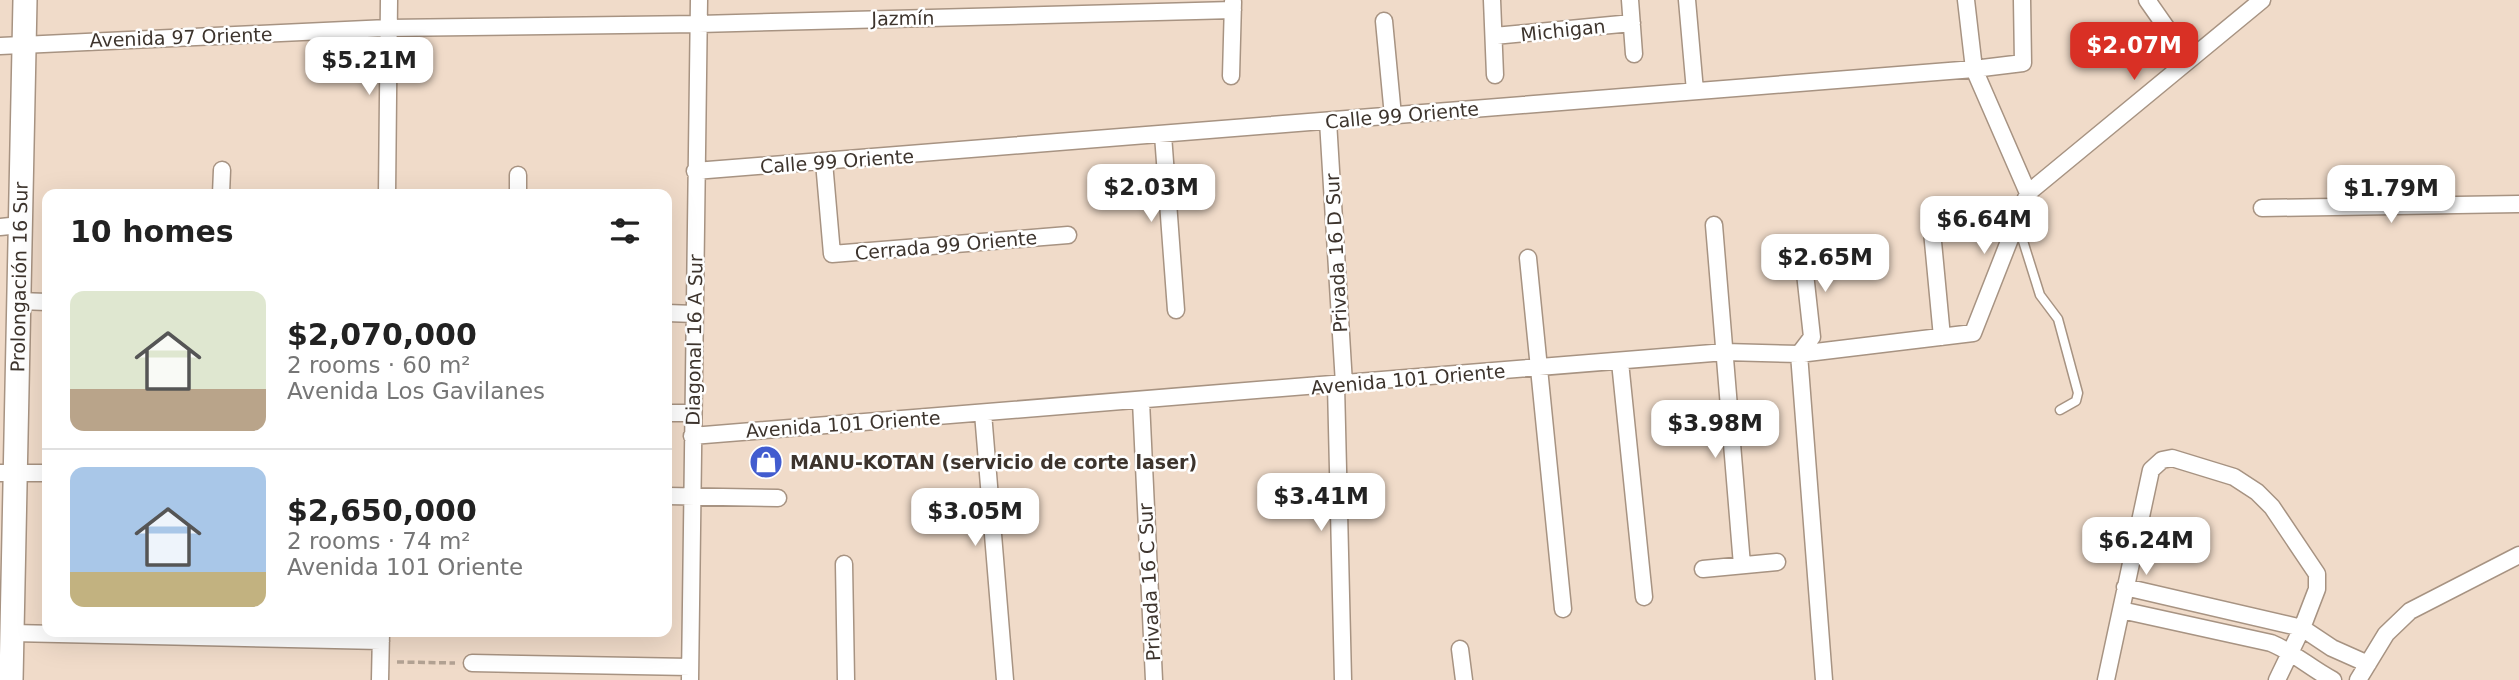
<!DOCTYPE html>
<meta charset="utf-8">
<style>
body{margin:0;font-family:"DejaVu Sans",sans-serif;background:#f6f6f6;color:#222;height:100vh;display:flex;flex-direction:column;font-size:26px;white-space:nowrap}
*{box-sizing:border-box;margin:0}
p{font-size:23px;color:#767676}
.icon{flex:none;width:38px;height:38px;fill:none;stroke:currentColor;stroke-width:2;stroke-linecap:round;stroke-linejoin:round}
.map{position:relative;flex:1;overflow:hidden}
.panel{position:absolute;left:42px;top:189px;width:630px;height:448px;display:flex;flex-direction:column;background:#fff;border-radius:14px;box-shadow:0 7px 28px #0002}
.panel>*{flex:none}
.price{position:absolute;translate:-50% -60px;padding:0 16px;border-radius:14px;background:#fff;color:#222;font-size:23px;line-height:46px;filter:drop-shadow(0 2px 4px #0008)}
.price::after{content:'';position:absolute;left:50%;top:42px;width:21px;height:16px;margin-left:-10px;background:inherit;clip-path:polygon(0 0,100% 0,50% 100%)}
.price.selected{background:#d93025;color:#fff}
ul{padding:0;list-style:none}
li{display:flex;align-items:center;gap:21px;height:175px;padding:0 28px}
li+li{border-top:2px solid #e0e0e0}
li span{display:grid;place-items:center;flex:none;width:196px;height:140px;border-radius:14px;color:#555}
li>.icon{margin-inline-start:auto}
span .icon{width:84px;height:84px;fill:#fffc;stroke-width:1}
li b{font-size:30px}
h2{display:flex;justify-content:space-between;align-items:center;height:84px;padding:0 28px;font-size:30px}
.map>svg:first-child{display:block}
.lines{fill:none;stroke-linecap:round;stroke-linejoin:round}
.lane-casing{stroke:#a79382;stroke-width:11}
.street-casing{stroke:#a79382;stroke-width:19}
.secondary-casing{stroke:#a79382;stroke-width:26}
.path{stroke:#b4a394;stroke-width:3.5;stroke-dasharray:7 3.5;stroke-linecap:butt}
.lane{stroke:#fff;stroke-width:8}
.street{stroke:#fff;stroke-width:16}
.secondary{stroke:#fff;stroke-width:23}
.labels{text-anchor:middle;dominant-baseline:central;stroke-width:5;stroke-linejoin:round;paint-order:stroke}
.street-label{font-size:19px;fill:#3d342d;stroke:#fff}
.poi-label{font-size:19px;font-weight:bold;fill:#3d342d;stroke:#fff;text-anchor:start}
</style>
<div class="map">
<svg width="2519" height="680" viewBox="0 0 2519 680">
<rect width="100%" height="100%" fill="#f0dbc9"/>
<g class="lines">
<defs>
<path id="lane" d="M2018,225L2040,295L2058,319L2078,393L2076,401L2060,410"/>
<path id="street" d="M1492,0L1495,75
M1630,0L1634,54
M1687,0L1695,91
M1966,0L1974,69L2028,193
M2147,0L2189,60
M1384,21L1393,116
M1494,36L1632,23
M0,46L388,28L699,24L1233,10
M1231,76L1233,2
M1328,121L1344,384
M1163,135L1176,310
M824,162L832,254L1068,235
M695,171L1974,69L2023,63L2022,0
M221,194L222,170
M387,194L389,0
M518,194V175
M2262,208L2519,204
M1930,210L1942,337
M1714,225L1742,565
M0,227L20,225
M1528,258L1563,609
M19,301L47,302
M667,313L695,314
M1799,354L1824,680
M1799,354L1812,337L1803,255
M1620,362L1644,597
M1336,385L1343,680
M1141,401L1154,680
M667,413H693
M983,413L1005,680
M692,436L1725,352L1799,354L1973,333L2028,193L2262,0
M0,473H47
M667,496L778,498
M844,564L846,680
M1703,569L1777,562
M2125,587L2302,628L2332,648L2368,664
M2121,610L2271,643C2295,653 2310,668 2333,680
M12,633L381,641
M1460,649L1464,680
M472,663L690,667
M380,680L381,632
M690,680L699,0
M2106,680L2151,470L2162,460L2172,458L2234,477L2257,492L2272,507L2317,574V589L2302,628L2277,680
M2358,680L2386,634L2410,611L2519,555"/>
<path id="secondary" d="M11,680L25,0"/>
</defs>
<!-- lane casing -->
<use href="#lane" class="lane-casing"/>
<!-- street casing -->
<use href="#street" class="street-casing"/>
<!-- secondary casing -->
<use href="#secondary" class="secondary-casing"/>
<!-- path -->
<path class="path" d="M397,662L455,663"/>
<!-- lane -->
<use href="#lane" class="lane"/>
<!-- street -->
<use href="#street" class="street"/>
<!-- secondary -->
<use href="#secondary" class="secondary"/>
</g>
<!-- icons -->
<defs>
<symbol id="shop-disc" viewBox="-11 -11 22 22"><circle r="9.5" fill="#425ccf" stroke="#fff"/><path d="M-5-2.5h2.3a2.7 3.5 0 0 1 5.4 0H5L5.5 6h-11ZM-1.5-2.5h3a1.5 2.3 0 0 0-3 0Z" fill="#fff"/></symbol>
</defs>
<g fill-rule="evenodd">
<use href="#shop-disc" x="747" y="443" width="38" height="38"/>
</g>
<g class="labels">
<!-- street labels -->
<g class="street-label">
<text transform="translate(903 18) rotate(-1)">Jazmín</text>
<text transform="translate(1563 30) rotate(-6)">Michigan</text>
<text transform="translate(181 37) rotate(-2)">Avenida 97 Oriente</text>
<text transform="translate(1402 115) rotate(-5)">Calle 99 Oriente</text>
<text transform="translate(837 161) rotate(-4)">Calle 99 Oriente</text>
<text transform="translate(946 245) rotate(-5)">Cerrada 99 Oriente</text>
<text transform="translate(1336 253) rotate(-93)">Privada 16 D Sur</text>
<text transform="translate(19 277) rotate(-89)">Prolongación 16 Sur</text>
<text transform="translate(694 340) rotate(-89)">Diagonal 16 A Sur</text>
<text transform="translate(1408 379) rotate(-5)">Avenida 101 Oriente</text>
<text transform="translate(843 424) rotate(-4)">Avenida 101 Oriente</text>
<text transform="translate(1149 582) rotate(-93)">Privada 16 C Sur</text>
</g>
<!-- poi labels -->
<g class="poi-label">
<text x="790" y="462">MANU-KOTAN (servicio de corte laser)</text>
</g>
</g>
</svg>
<b class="price selected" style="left:2134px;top:82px">$2.07M</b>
<b class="price" style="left:369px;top:97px">$5.21M</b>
<b class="price" style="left:1151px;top:224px">$2.03M</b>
<b class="price" style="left:2391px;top:225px">$1.79M</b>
<b class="price" style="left:1984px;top:256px">$6.64M</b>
<b class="price" style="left:1825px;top:294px">$2.65M</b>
<b class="price" style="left:1715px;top:460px">$3.98M</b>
<b class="price" style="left:1321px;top:533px">$3.41M</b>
<b class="price" style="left:975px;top:548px">$3.05M</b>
<b class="price" style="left:2146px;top:577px">$6.24M</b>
<section class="panel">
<h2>10 homes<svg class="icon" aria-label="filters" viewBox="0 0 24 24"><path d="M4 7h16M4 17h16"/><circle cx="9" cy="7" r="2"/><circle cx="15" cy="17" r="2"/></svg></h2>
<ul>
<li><span style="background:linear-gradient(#dfe7d0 70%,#b9a48a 0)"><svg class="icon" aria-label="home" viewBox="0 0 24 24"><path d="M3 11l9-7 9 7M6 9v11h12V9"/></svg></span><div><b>$2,070,000</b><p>2 rooms · 60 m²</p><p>Avenida Los Gavilanes</p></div></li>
<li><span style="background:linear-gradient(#a9c7e8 75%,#c2b280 0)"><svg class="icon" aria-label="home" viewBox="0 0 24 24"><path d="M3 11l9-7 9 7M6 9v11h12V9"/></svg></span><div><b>$2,650,000</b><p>2 rooms · 74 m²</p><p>Avenida 101 Oriente</p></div></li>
</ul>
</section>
</div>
